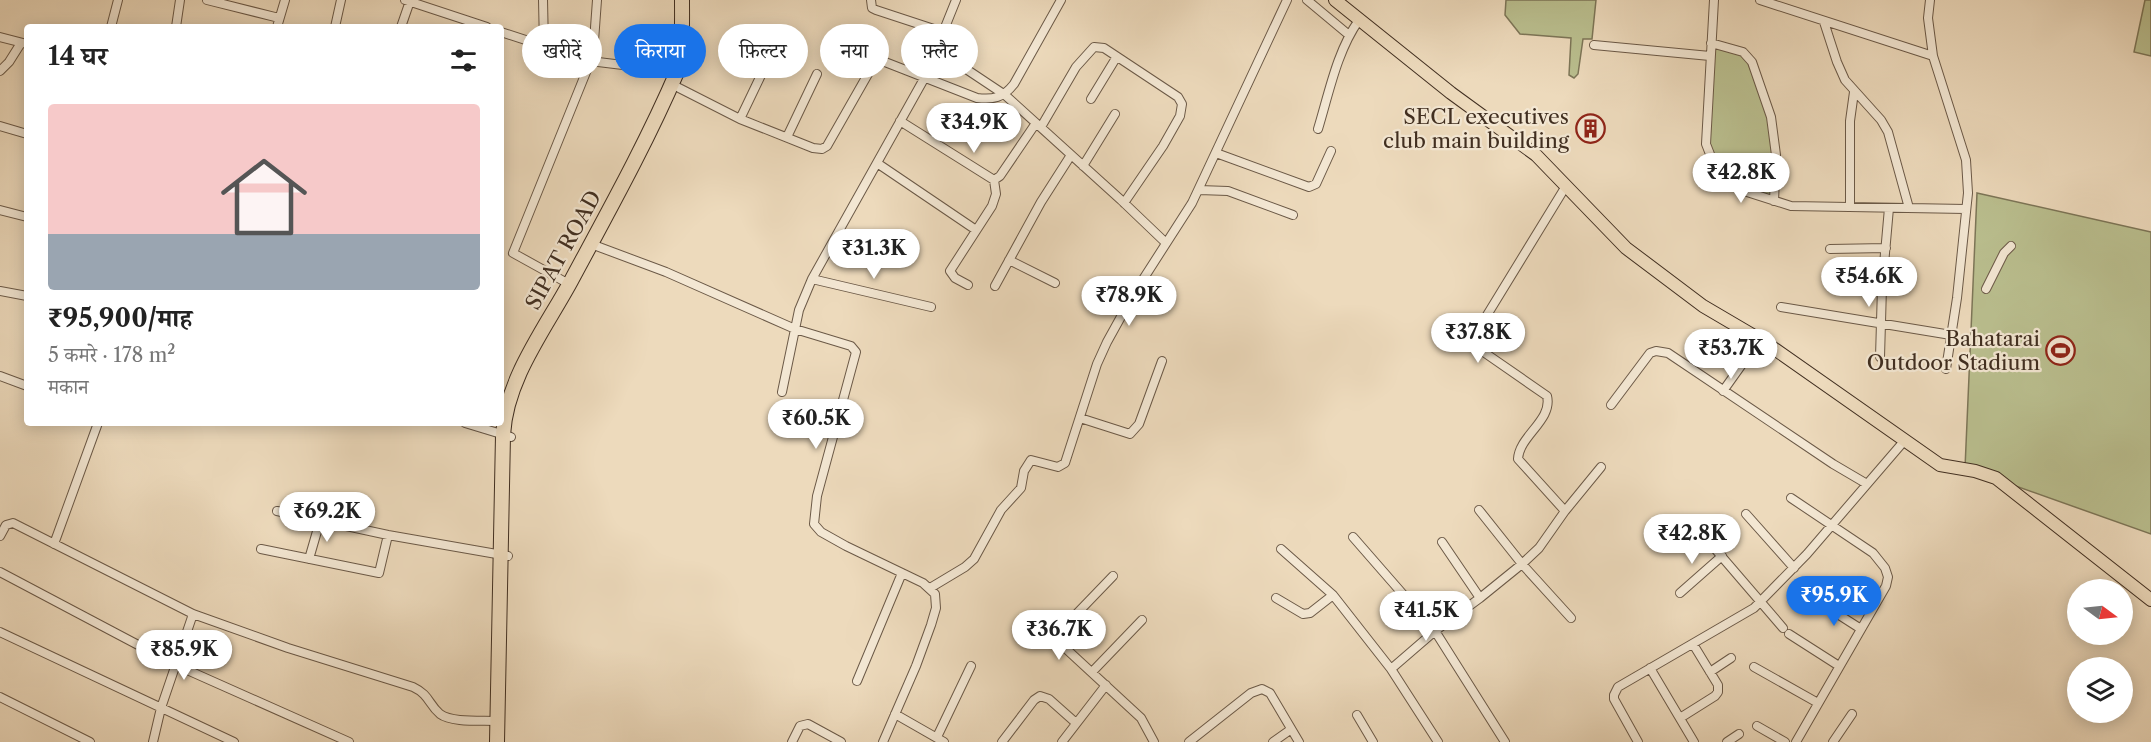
<!DOCTYPE html>
<html lang="hi">
<meta charset="utf-8">
<style>
body{margin:0;font-family:"Libre Caslon Text","Noto Serif Devanagari",serif;background:#f6f6f6;color:#222;height:100vh;display:flex;flex-direction:column;font-size:22px;white-space:nowrap}
*{box-sizing:border-box;margin:0}
p{font-size:20px;color:#767676}
.icon{flex:none;width:33px;height:33px;fill:none;stroke:currentColor;stroke-width:2;stroke-linecap:round;stroke-linejoin:round}
.map{position:relative;flex:1;overflow:hidden}
.drawer{position:absolute;left:24px;top:24px;width:480px;height:402px;display:flex;flex-direction:column;background:#fff;border-radius:6px;box-shadow:0 3px 15px #0003}
.drawer>*{flex:none}
.guide{position:absolute;left:522px;top:24px;width:570px;height:54px;display:flex;gap:12px}
.needle{width:39px;rotate:105deg}
.fabs{position:absolute;left:2067px;top:579px;display:grid;gap:12px}
.fabs a{display:grid;place-items:center;width:66px;height:66px;border-radius:50%;background:#fff;box-shadow:0 3px 15px #0003;font-size:30px}
.price{position:absolute;translate:-50% -51px;padding:0 14px;border-radius:21px;background:#fff;color:#222;font-size:20px;line-height:39px;filter:drop-shadow(0 2px 3px #0008)}
.price::after{content:'';position:absolute;left:50%;top:36px;width:18px;height:14px;margin-left:-9px;background:inherit;clip-path:polygon(0 0,100% 0,50% 100%)}
.price.current{background:#1a73e8;color:#fff}
ul{padding:0;list-style:none}
li{display:grid;align-content:center;gap:12px;height:318px;padding:0 24px}
li+li{border-top:2px solid #e0e0e0}
li span{display:grid;place-items:center;height:186px;border-radius:6px;color:#555}
li>.icon{margin-inline-start:auto}
span .icon{width:108px;height:108px;fill:#fffc;stroke-width:1}
li b{font-size:26px}
h2{display:flex;justify-content:space-between;align-items:center;height:72px;padding:0 24px;font-size:26px}
.tag{padding:0 21px;border-radius:27px;background:#fff;box-shadow:0 3px 15px #0003;font-size:21px;line-height:54px}
.tag.current{background:#1a73e8;color:#fff}
.map>svg:first-child{display:block}
.green{fill:#babf8f;stroke:#7d7658;stroke-width:1.5}
.lines{fill:none;stroke-linecap:round;stroke-linejoin:round}
.minor-casing{stroke:#6b5947;stroke-width:10}
.primary-casing{stroke:#402e20;stroke-width:14}
.trunk-casing{stroke:#402e20;stroke-width:16}
.minor{stroke:#f3e7d3;stroke-width:8}
.primary{stroke:#eddabc;stroke-width:12}
.trunk{stroke:#eddabc;stroke-width:14}
.labels{text-anchor:middle;dominant-baseline:central;stroke-width:4.5;stroke-linejoin:round;paint-order:stroke}
.poi-label{font-size:21px;fill:#402e20;stroke:#f3e7d3;text-anchor:end}
.street-label{font-size:21px;fill:#402e20;stroke:#f3e7d3}
</style>
<div class="map">
<svg width="2151" height="742" viewBox="0 0 2151 742">
<rect width="100%" height="100%" fill="#eddabc"/>
<filter id="stains"><feTurbulence type="fractalNoise" baseFrequency=".00333" numOctaves="4"/><feColorMatrix values="0 0 0 0 .2 0 0 0 0 .09 0 0 0 0 .02 0 0 0 .5 -.17"/></filter>
<radialGradient id="worn" r=".72"><stop offset=".6" stop-color="#630" stop-opacity="0"/><stop offset="1" stop-color="#630" stop-opacity=".3"/></radialGradient>
<!-- green -->
<path class="green" d="M1506,0H1596L1592,39H1583L1578,74L1574,78L1569,75L1571,38L1520,34L1505,15Z
M2145,0H2151V56L2134,52Z
M1711,43L1743,52L1771,117L1776,155L1773,199L1723,178L1709,155Z
M1977,193L2151,232V534L1965,468Z"/>
<g class="lines">
<defs>
<path id="minor" d="M207,0L279,18
M405,0L487,27
M543,0L544,46
M871,0L872,8L876,10L943,32
M1307,0L1349,35
M1714,0L1706,144L1715,167L1723,178L1747,192L1791,206L1966,209
M1760,0L1933,56
M1930,0L1928,18L1933,56L1966,160L1968,193L1957,298L1946,369
M1824,22L1837,62L1845,80L1881,120L1888,132L1909,208
M111,27L118,0
M176,27L180,0
M277,27L285,0
M335,27L341,0
M401,27L410,1
M501,32L590,61L680,72
M0,37L27,44
M1711,43L1743,52L1752,62L1771,117L1776,155L1774,201
M1594,45L1710,56
M936,49L1005,95L1121,200L1166,243
M0,71L9,62L21,43
M679,88L740,119L813,148L822,149L827,146L872,67L879,61L885,62L977,98C993,100 1003,98 1014,84L1061,0
M1091,99L1116,58
M740,119L763,71
M900,121L994,180L1000,176L1036,123
M0,126L27,134
M1041,127L1076,67L1094,47L1104,48L1178,97L1182,104L1180,116L1163,146L1124,203
M1318,129C1329,93 1337,51 1359,20
M787,137L817,74
M1216,153L1309,187L1316,184L1331,151
M877,163L976,230
M1083,166L1115,114
M1199,190L1228,191L1293,215
M1850,207V121L1854,92
M0,210L27,217
M591,244L666,272L795,329L851,346L856,352L817,496L814,524L821,532L846,546L923,583L935,594L936,608L931,625L916,666L883,742
M1830,249L1886,248
M1009,260L1055,283
M812,279L931,307
M569,284L513,253L593,55L597,0
M968,285L955,278L950,271L992,206L996,194L994,180
M995,286L1041,202L1071,155
M1986,289L2004,253L2011,246
M0,291L27,296
M1781,307L1951,335
M1880,357L1882,287L1889,208
M0,376L27,386
M1723,391L1760,339
M782,392L799,310L812,279L925,77L956,0
M1611,405L1650,353L1656,351L1668,353L1833,464L1867,484
M1080,418L1130,434L1139,424L1162,361
M465,423L511,437
M1791,498L1873,553L1885,568L1888,577L1886,586L1796,742
M1479,510L1522,564L1571,618
M277,511L388,535L508,556
M1565,511L1518,459C1519,436 1553,420 1547,396L1485,353C1476,341 1478,334 1484,320L1566,186
M1746,514L1794,568
M0,536L6,525L13,523L193,614L288,648L413,687C430,695 428,704 440,714C452,723 483,720 498,721
M1353,537L1435,631L1505,742
M1442,542L1480,598
M1710,543L1783,628
M54,544L98,423
M261,549L379,573L388,535
M1281,549L1333,595L1391,669L1438,742
M309,559L320,521
M0,572L176,665L349,742
M1113,576L1060,631L1058,640L1063,646L1141,718L1154,742
M930,588L965,567L974,559L1001,510L1021,488L1024,471L1031,460L1058,467L1065,463L1097,364L1107,342L1133,295L1192,203L1287,0
M1680,593L1722,556
M1276,598L1303,614L1310,613L1333,595
M1822,604L1861,629
M0,632L234,742
M1789,634L1839,666
M1754,667L1818,703
M1650,668L1694,742
M1391,669L1435,631L1480,598L1522,564L1539,548L1565,511L1601,467
M1092,672L1142,620
M1710,672L1731,658
M857,681L902,573
M0,697L90,742
M895,714L944,742
M1357,715L1373,742
M1680,718L1715,696L1718,692V685L1693,644
M1757,726L1785,742
M937,737L971,666
M153,742L161,708L193,614
M792,742L800,726L808,724L841,742
M1002,742L1034,700L1040,696L1049,699L1076,723
M1062,742L1106,685
M1189,742L1251,693L1262,689L1270,693L1299,742
M1273,742L1290,730
M1638,742L1614,699V695L1618,687L1754,608L1807,554L1905,440
M1727,742L1739,734
M1833,742L1852,714"/>
<path id="primary" d="M1335,0L1451,93L1536,155L1626,248L1703,306L1766,343L1940,465L1975,471L1996,478L2151,600"/>
<path id="trunk" d="M497,742L503,435C506,379 545,329 571,281C608,212 646,144 677,72C683,48 682,24 682,0"/>
</defs>
<!-- minor casing -->
<use href="#minor" class="minor-casing"/>
<!-- primary casing -->
<use href="#primary" class="primary-casing"/>
<!-- trunk casing -->
<use href="#trunk" class="trunk-casing"/>
<!-- minor -->
<use href="#minor" class="minor"/>
<!-- primary -->
<use href="#primary" class="primary"/>
<!-- trunk -->
<use href="#trunk" class="trunk"/>
</g>
<!-- icons -->
<defs>
<symbol id="building-ring" viewBox="-11 -11 22 22"><circle r="9.5" fill="#f3e7d3" stroke="#8f2418" stroke-width="1.5"/><path d="M-4-6H4V6H1V3H-1V6H-4ZM-2.5-4.3h1.7v1.8h-1.7ZM.8-4.3h1.7v1.8H.8ZM-2.5-1h1.7V.8h-1.7ZM.8-1h1.7V.8H.8Z" fill="#8f2418"/></symbol>
<symbol id="stadium-ring" viewBox="-11 -11 22 22"><circle r="9.5" fill="#f3e7d3" stroke="#8f2418" stroke-width="1.5"/><path d="M0-5a6.5 5 0 1 0 0 10a6.5 5 0 1 0 0-10ZM-3.5-1.8h7v3.6h-7Z" fill="#8f2418"/></symbol>
</defs>
<g fill-rule="evenodd">
<use href="#building-ring" x="1574" y="112" width="33" height="33"/>
<use href="#stadium-ring" x="2044" y="334" width="33" height="33"/>
</g>
<g class="labels">
<!-- poi labels -->
<g class="poi-label">
<text x="1569" y="116">SECL executives<tspan x="1569" dy="24">club main building</tspan></text>
<text x="2040" y="338">Bahatarai<tspan x="2040" dy="24">Outdoor Stadium</tspan></text>
</g>
<!-- street labels -->
<g class="street-label">
<text transform="translate(563 250) rotate(-61)">SIPAT ROAD</text>
</g>
</g>
<rect width="100%" height="100%" filter="url(#stains)"/>
<rect width="100%" height="100%" fill="url(#worn)"/>
</svg>
<div class="fabs">
<a><svg class="needle" viewBox="-14 -14 28 28"><path d="M0-13l5 13h-10z" fill="#e53935"/><path d="M0 13l5-13h-10z" fill="#767676"/></svg></a>
<a><svg class="icon" aria-label="layers" viewBox="0 0 24 24"><path d="M12 4l9 5-9 5-9-5zM3 14l9 5 9-5"/></svg></a>
</div>
<b class="price" style="left:974px;top:154px">₹34.9K</b>
<b class="price" style="left:1741px;top:204px">₹42.8K</b>
<b class="price" style="left:874px;top:280px">₹31.3K</b>
<b class="price" style="left:1869px;top:308px">₹54.6K</b>
<b class="price" style="left:1129px;top:327px">₹78.9K</b>
<b class="price" style="left:1478px;top:364px">₹37.8K</b>
<b class="price" style="left:1731px;top:380px">₹53.7K</b>
<b class="price" style="left:816px;top:450px">₹60.5K</b>
<b class="price" style="left:327px;top:543px">₹69.2K</b>
<b class="price" style="left:1692px;top:565px">₹42.8K</b>
<b class="price current" style="left:1834px;top:627px">₹95.9K</b>
<b class="price" style="left:1426px;top:642px">₹41.5K</b>
<b class="price" style="left:1059px;top:661px">₹36.7K</b>
<b class="price" style="left:184px;top:681px">₹85.9K</b>
<div class="guide">
<a class="tag">खरीदें</a>
<a class="tag current">किराया</a>
<a class="tag">फ़िल्टर</a>
<a class="tag">नया</a>
<a class="tag">फ़्लैट</a>
</div>
<section class="drawer">
<h2>14 घर<svg class="icon" aria-label="filters" viewBox="0 0 24 24"><path d="M4 7h16M4 17h16"/><circle cx="9" cy="7" r="2"/><circle cx="15" cy="17" r="2"/></svg></h2>
<ul>
<li><span style="background:linear-gradient(#f6c9c9 70%,#9aa5b1 0)"><svg class="icon" aria-label="home" viewBox="0 0 24 24"><path d="M3 11l9-7 9 7M6 9v11h12V9"/></svg></span><div><b>₹95,900/माह</b><p>5 कमरे · 178 m²</p><p>मकान</p></div></li>
</ul>
</section>
</div>
